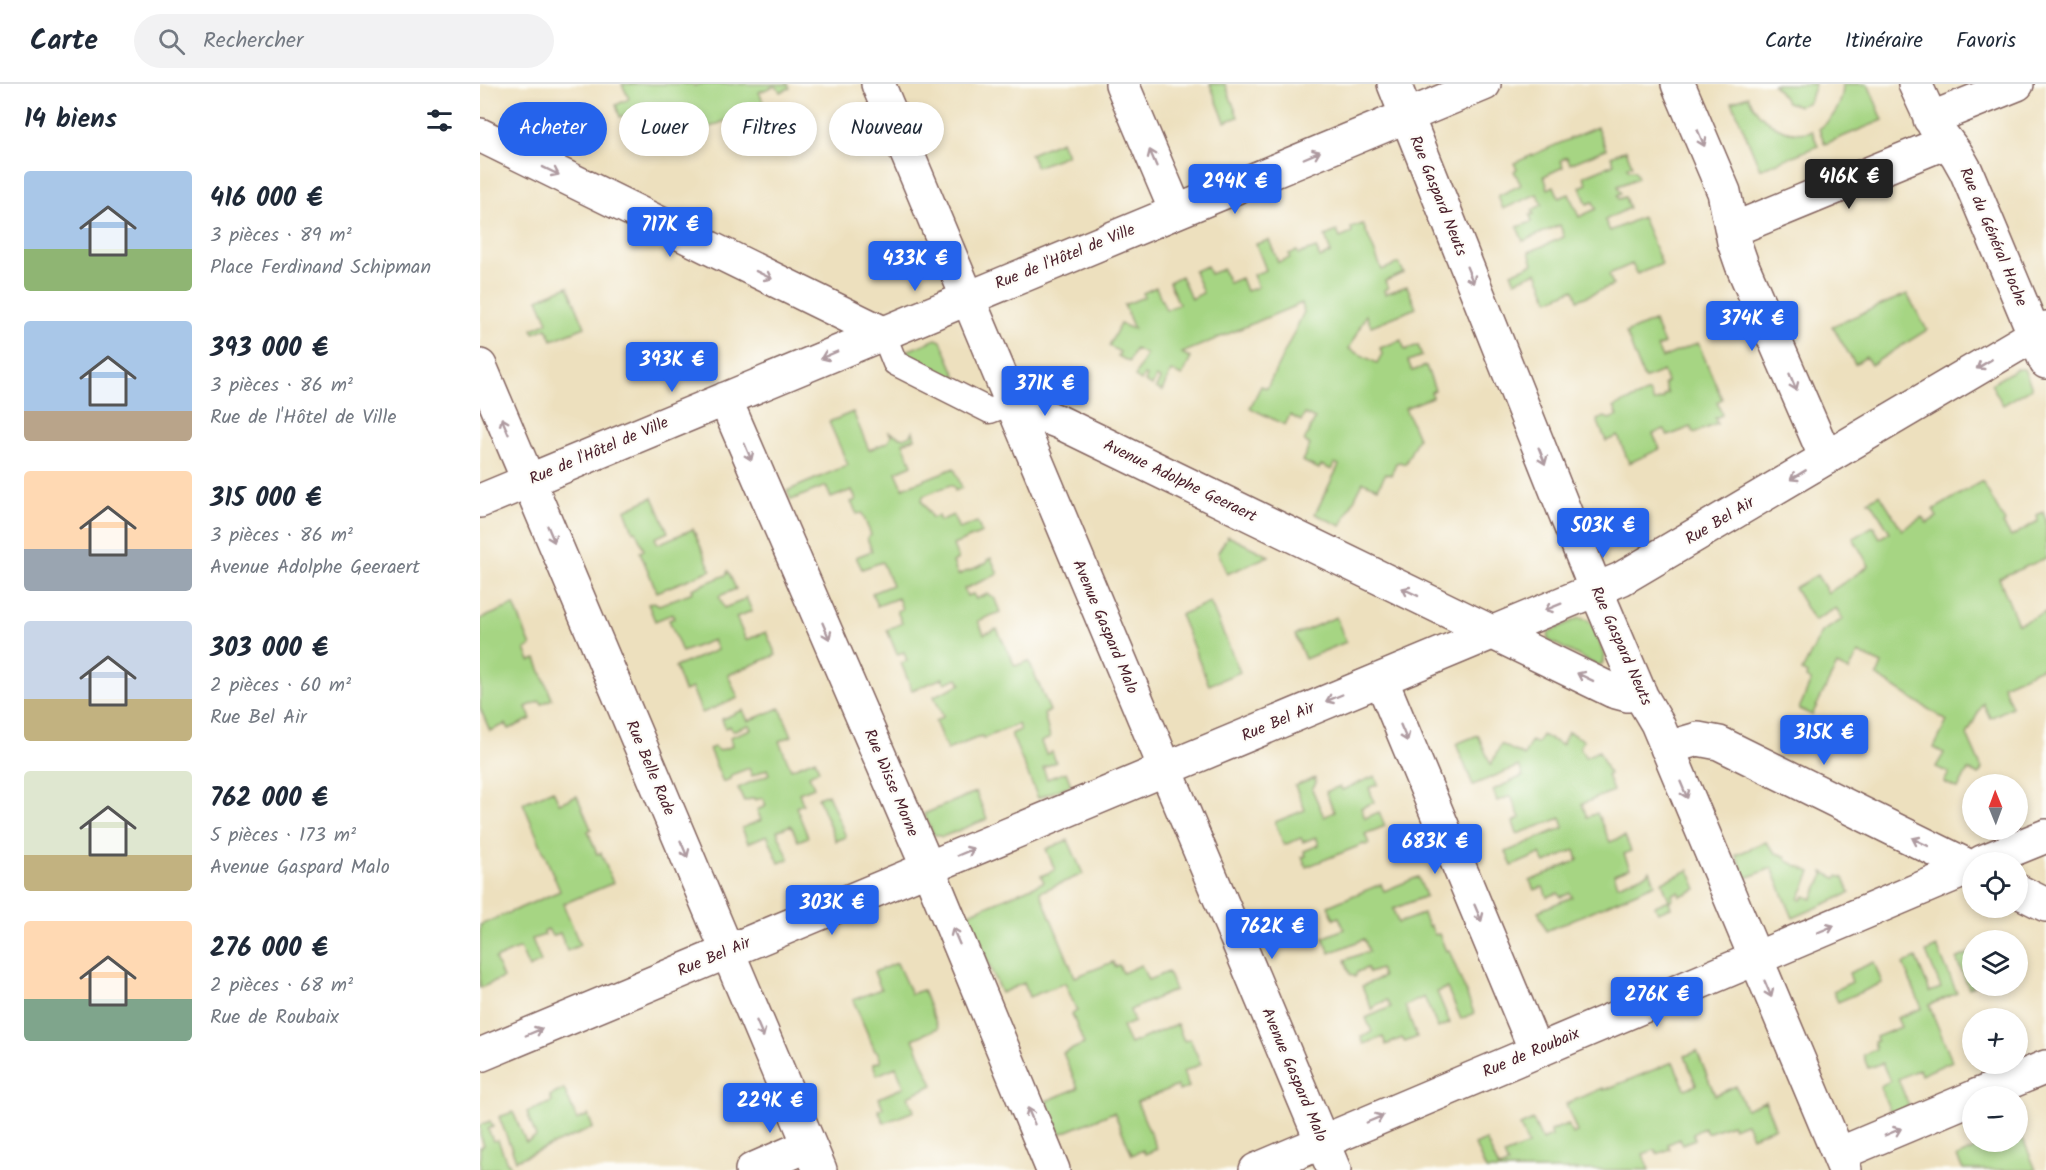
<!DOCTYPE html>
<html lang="fr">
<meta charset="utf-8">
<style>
body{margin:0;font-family:Kalam,sans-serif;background:#f2f2f3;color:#1f2937;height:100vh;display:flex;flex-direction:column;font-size:22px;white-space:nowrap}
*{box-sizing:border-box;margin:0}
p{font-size:20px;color:#747a83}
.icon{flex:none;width:33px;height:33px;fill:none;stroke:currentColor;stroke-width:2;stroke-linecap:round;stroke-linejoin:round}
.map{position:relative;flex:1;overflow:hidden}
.panel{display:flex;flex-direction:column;background:#fff;width:480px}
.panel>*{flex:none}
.banner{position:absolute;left:18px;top:18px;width:570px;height:54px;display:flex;gap:12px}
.needle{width:39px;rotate:359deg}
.controls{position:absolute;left:1482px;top:690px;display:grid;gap:12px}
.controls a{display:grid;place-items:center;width:66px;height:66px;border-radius:50%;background:#fff;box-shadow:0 3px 9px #0003;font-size:30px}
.price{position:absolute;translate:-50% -51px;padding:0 14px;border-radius:6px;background:#2563eb;color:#fff;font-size:20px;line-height:39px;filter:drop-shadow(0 2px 3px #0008)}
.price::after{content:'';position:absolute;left:50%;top:36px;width:18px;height:14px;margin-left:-9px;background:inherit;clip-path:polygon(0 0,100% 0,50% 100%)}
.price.selected{background:#222;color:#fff}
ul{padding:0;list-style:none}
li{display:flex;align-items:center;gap:18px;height:150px;padding:0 24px}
li span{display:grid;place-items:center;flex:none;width:168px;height:120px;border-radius:6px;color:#555}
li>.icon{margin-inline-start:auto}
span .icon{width:72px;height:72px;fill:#fffc;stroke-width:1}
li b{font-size:26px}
h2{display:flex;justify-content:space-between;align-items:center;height:72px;padding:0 24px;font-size:26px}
.tag{padding:0 21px;border-radius:27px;background:#fff;box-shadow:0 3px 9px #0003;font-size:21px;line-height:54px}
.tag.selected{background:#2563eb;color:#fff}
header{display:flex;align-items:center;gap:36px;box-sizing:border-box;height:84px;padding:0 30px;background:#fff;border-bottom:2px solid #e0e1e3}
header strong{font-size:28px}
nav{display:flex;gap:33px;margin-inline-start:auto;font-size:21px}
.search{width:420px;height:54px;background:#f2f2f3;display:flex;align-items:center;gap:15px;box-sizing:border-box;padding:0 21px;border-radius:33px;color:#747a83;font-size:22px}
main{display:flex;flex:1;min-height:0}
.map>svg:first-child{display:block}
.green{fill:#a6d583;stroke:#787a57;stroke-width:1.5}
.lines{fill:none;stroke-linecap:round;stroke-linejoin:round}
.pedestrian-casing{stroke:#83635e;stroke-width:27}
.minor-casing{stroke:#83635e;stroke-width:36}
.tertiary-casing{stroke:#83635e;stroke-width:36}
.pedestrian{stroke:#fff;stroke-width:24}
.minor{stroke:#fff;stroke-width:33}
.tertiary{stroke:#fff;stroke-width:33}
.oneway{stroke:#ae9aa0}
.labels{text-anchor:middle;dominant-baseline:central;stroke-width:4.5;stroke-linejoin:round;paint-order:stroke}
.street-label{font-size:16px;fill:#4a1f2b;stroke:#fdfcf7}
</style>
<header>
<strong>Carte</strong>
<div class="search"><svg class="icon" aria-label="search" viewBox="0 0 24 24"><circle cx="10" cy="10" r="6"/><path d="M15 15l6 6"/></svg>Rechercher</div>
<nav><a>Carte</a><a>Itinéraire</a><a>Favoris</a></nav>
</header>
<main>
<section class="panel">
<h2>14 biens<svg class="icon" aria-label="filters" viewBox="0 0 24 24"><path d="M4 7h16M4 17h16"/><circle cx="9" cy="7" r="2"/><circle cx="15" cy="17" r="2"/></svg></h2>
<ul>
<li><span style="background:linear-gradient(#a9c7e8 65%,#8fb573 0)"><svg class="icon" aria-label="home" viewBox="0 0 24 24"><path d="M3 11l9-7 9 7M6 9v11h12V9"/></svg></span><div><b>416 000 €</b><p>3 pièces · 89 m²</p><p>Place Ferdinand Schipman</p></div></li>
<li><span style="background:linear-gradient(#a9c7e8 75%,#b9a48a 0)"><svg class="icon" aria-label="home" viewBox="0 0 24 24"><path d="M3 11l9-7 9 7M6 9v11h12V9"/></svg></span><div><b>393 000 €</b><p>3 pièces · 86 m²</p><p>Rue de l'Hôtel de Ville</p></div></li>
<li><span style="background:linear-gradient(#ffd9b3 65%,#9aa5b1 0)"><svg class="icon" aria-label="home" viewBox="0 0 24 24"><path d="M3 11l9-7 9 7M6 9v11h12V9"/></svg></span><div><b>315 000 €</b><p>3 pièces · 86 m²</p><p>Avenue Adolphe Geeraert</p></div></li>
<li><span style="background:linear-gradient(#c9d6e8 65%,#c2b280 0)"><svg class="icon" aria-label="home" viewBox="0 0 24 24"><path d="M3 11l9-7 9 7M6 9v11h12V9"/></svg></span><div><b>303 000 €</b><p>2 pièces · 60 m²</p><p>Rue Bel Air</p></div></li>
<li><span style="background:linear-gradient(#dfe7d0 70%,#c2b280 0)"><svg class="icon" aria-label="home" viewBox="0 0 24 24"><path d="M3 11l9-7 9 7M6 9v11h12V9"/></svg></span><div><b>762 000 €</b><p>5 pièces · 173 m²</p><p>Avenue Gaspard Malo</p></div></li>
<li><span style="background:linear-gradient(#ffd9b3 65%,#7fa58c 0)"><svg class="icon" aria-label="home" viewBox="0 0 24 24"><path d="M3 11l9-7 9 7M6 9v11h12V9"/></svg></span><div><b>276 000 €</b><p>2 pièces · 68 m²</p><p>Rue de Roubaix</p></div></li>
</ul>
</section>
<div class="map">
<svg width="1566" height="1086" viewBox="0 0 1566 1086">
<rect width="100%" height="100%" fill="#fdfcf7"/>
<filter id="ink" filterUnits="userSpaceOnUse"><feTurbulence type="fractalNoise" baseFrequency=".0167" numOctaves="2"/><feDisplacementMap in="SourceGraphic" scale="12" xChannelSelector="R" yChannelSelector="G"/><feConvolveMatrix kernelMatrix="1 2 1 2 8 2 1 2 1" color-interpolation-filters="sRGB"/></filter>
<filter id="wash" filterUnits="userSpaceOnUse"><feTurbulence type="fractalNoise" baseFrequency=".008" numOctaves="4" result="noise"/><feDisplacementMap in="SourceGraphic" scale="24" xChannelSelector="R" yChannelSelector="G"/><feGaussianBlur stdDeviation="1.35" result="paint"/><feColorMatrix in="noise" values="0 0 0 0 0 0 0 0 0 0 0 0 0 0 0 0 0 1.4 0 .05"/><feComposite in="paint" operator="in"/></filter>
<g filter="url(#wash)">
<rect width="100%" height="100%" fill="#ede0be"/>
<!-- green -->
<path class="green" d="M142,0H213L214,2L220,0H308L310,4L300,8L298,4L294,2L279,8L284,20L198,57L189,35L168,44L166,40L162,41L159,33L163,31L160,25L140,33L136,21L149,15Z
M730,0H745L758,33L745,38Z
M1293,0H1335L1329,18L1319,22L1307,18Z
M1363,0H1388L1403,36L1345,60L1339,45C1354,34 1363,20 1363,0Z
M1268,12C1279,37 1305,54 1332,47L1338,62L1280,85L1252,18Z
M1117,43L1126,65L1090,80L1087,73L1081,76L1083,83L1064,92L1068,105L1074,102L1079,114L1089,110L1099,133L1116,125L1113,118L1107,120L1100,103L1107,100L1104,92L1134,80L1131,72L1146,66L1152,81L1147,83L1149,86H1155L1158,94L1138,102L1141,109L1137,111L1139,115L1145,113L1149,124L1125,136L1130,147L1162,133L1182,180L1157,190L1152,180L1129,190L1133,201L1098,216L1094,205L1069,216L1057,188L1035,197L1031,189L1053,180L1049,168L1084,153L1080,141L1043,157L1037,143L1052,138L1050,131L1054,130L1052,126L1062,121L1057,110L1023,125L1018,112L1041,101L1034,87L1037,85L1034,79Z
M581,57L587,71L556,83L550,70Z
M883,140L902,186L919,179L924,189L905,197L908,204L904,206L905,210L927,202L936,224L891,242L886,231L869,265L897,279L902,270L900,264L921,256L925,266L938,261L942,272L928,277L932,287L946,282L955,306L951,308L952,313L925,324L938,354L925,380L920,378L916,379L911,391L906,389L898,404L883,398L861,442L835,430L859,381L855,379L852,386L841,381L839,385L822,377L830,361L824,357L835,335L825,330L821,337L810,331L805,341L770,324L781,302L787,304L824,228L822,219L702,269L711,274L702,292L691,287L682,307L676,304L680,295L676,293L672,302L665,298L667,292L664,291L661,297L655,293L666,270L655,265L649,278L638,272L640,268L629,262L640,240L654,245L644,221L664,213L663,209L676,203L686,226L699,220L689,198L701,192L711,215L723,209L714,187L727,182L730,190L743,185L749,199L761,194L766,207L778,203L773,191L786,186L776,160L789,156L798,178L810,174L809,170L817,167L819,170L836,164L840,174L851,169L845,152L857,147L860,154L872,149L871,144Z
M88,202L105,243L72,256L67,244L54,249L52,245L68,238L58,215Z
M1427,210L1447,246L1391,281L1386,273L1375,280L1352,242Z
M1174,237L1184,260L1177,263L1182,274L1218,259L1242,315L1237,318L1242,331L1235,334L1237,340L1214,349L1211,343L1188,352L1184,345L1173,350L1180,365L1149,379L1138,352L1126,357L1117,336L1125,333L1129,335L1138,332L1134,323L1169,308L1174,318L1184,314V311L1188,310L1184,300L1187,298L1183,287L1164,295L1146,249Z
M456,255L461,257L481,303L417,271Z
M1536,285H1544L1552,304L1523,321L1511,300Z
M373,328L389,366L408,358L411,352L409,348L423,354L431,351L433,347L435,354L423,359L432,381L416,388L423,404L474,384L482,404L475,407L474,403L470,401L443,412L442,417L452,434L458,432L460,437L473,431L479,445L497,438L502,449L473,461L478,475L473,478L478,491L507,479V476L511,474L518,490L484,505L487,512L493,510L496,515L507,510L514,513L520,528L498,537L504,550L517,545L535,582L549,577L570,627L564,630L570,654L561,658L566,670L572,668L576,678L563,684L567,695L586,688L591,701L558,714L531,650L540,646L538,640L504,654L502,652L467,666L455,637L463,633L454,612L481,600L478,594L465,599L463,594L432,606L421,579L427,577L424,568L417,570L407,546L422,539L417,527L422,525L418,514L397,522L392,509L412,501L402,478L382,485L376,473L392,467L387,454L391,451L382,429L377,430L371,418L376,416L372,406L351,414L346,402L311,416L307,407L368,381L349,338Z
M1502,397L1525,438L1523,440L1531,453L1558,437L1557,431L1563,428L1566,436V474L1519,494L1538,540L1566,528V582L1523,601L1532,623L1510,634L1503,619L1487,651L1502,685L1499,691L1488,686L1478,705L1464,698L1469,689L1456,683L1464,669L1454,664L1467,637L1397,592L1402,580L1378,569L1369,587L1357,581L1332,631L1319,625L1331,597L1326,594L1327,590L1322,587L1342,548L1363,535L1356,524L1334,537L1314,504L1337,491L1348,509L1389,482L1373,454L1393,442L1400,454L1410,448L1392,419L1388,417L1400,410L1422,446L1442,433L1447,439L1457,433L1453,426Z
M173,413L188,448L175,454L178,460L213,445L231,486L177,508L160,468L164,466L156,447H153L145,426Z
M748,452L789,472L747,490L738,468Z
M248,487L256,505L239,512L244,524L262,517L266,513L272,527L256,533L266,556L286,548L296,571L248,591L258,614L222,629L212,604L204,607L195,583L237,566L233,556L202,568L189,536L194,534L192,530L175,537L168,520L174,518L179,521L213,508L212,505L246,491Z
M730,518L760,588L729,601L700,531Z
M34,521L51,562L45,565L50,577L56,575L72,615L62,620L60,617L46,623L51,635L29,645L26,640L10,647L0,624V535Z
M856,533L866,558L825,575L815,551Z
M1099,534L1108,536L1113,542L1125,572L1122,580L1116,581L1068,556L1069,548Z
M300,624L312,652L299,657L311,685L335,675L339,686L329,691L334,703L319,709L323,720L316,723L328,753L318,757L311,741L297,747L309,775L299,779L287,751L268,759L262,744L281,736L277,726L286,722L283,714L275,716L274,714L264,717L258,704L289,690L287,685L272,692L269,684L251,691L250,695L243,698L229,665L234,663L239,667L252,662L250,653L271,645L269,641L252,647L250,642L245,644L242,635L263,626L268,637Z
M1088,648L1104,656L1100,663L1105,673L1119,667L1129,690L1127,691L1133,707L1102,720L1107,733L1117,729L1130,758L1145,752L1151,767L1144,770L1150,784L1134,790L1138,801L1166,790L1170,786L1175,800L1066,847L1058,827L1092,813L1090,809L1081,813L1078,809L1067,813L1063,803L1054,806L1050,797L1098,776L1095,766L1065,779L1060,770L1032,782L1026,768L1084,743L1081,734L1037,750L1033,738L1040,734L1031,712L1017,717L1013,706L1043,692L1039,682L993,701L976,660L998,651L1011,681L1021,660L1044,672L1051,657L1057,660L1062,651L1082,661Z
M895,692L898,700L889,704L894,718L881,724L885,734L899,728L905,742L885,750L889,760L885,761L884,760L826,783L822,773L826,772L824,767L839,761L836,753L823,758L821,754L804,761L795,738L825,726L815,702L835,694L836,699L832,705L844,733L854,728L846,708L860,702L862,706Z
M73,706L79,719L97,712L111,745L108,747L117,770L121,769L133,799L83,820L100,861L87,867L80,849L72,852L68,845L64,847L65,851L52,855L61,878L49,884L40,864L15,875L23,894L0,904V841L80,807L43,719Z
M496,708L507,735L462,753L453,750L444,730Z
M348,710L366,753L356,757L338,714Z
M588,756L603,790L560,808L595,893L633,878L635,883L639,881L643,889L661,881L668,896L688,888L695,906L650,926L654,938L642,943L650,960L697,940L704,957L710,955L721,980L703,988L709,1003L699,1007L697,1002L657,1018L677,1065L665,1070L663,1066L652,1071L634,1028L580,1050L566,1017L598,1004L583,969L604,960L592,930L597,927L585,899L549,913L544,899L521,909L487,830L564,798L561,792L575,786L566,765Z
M1286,758L1296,769L1305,772L1307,777L1331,788L1319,815L1322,816L1325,812L1332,815L1344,791L1343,788L1356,794L1358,792L1364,794L1370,809L1313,834L1292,784L1266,794L1256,771Z
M1209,786L1217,805L1200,812L1198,808L1192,810L1193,815L1189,817L1191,823L1178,828L1175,822L1189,816L1182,798Z
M938,793L946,812L913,825L918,839L943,830L948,842L950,841L955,851L959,850L966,867L969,866L994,929L981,935L967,904L957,908L970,939L958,944L944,913L925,922L937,953L925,958L922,954L906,961L903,953L884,960L881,953L892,948L886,934L911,923L907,916L896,921L892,926L882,902L903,893L900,885L889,889L887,884L877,888L875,893L870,890L865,876L889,867L884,855L850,869L843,854L864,845L859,833L854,835L848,822L901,800L904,807Z
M1457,863L1477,909L1449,921L1472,977L1441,991L1439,985L1418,995L1429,1022L1411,1030L1400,1002L1410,997L1402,979L1388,984L1383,971L1396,965L1394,958L1397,957L1396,953L1421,943L1417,934L1442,924L1423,880L1436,874L1450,908L1461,904L1446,868Z
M1492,868V902H1495L1489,904L1476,875Z
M1394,878L1402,899L1358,918L1353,907L1372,898L1369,889Z
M417,879L431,910L443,906L458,944L433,955L453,1001L428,1012L434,1027L404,1039L398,1026L403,1024L399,1014L424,1003L416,983L397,991L393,980L401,977L397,967H395L373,916L401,905L394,888Z
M1217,967L1235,1011L1256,1002L1266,1025L1285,1017L1295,1043L1272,1053L1266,1039L1253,1044L1251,1040L1227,1049L1224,1044L1213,1049L1215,1055L1202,1060L1200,1055L1188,1060L1190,1065L1177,1070L1175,1066L1163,1070L1169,1086H1006L995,1061L1006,1056L1019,1084L1028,1081L1024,1071L1048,1061L1040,1042L1053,1036L1062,1056L1072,1052L1070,1047L1088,1040L1092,1050L1097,1048L1086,1020L1123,1004L1124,1006L1193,978L1205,1005L1216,1001L1205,972Z
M84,1005L97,1036L108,1031L113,1044L36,1076L19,1033L33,1028L46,1058L56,1053L47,1028L72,1018L70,1012Z
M10,1037L13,1043L8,1045L13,1057L18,1056L27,1079H29L33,1086H18L17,1084L11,1086H0V1063L4,1061L0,1051V1041Z
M1538,1043L1556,1086H1483L1477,1073L1508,1059L1507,1058H1538Z"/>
</g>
<g filter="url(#ink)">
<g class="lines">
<defs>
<path id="pedestrian" d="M403,249L415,279L510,327L531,319"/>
<path id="minor" d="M642,0L696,127
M914,0L1116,506L1161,612L1177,639L1365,1086
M1198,0L1244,108L1254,158L1262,181L1346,374
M1435,0L1454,41L1477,71L1486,87L1566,278
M1450,35L1537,0
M0,51L403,249
M1252,146L1466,58
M0,282L340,1086
M245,315L448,784L573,1086
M531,319L579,338L1133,607L1148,611L1160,609
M0,417L1004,0
M901,595L1056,967
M1187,664L1218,655L1239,659L1492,784
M1502,778L1566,752
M1538,807L1566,821
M0,971L1141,495L1566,244
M1496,1012L1566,983
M1359,1070L1492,1014
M272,1086L329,1061
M776,1086L1492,783"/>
<path id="tertiary" d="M398,0L854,1086"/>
</defs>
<!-- pedestrian casing -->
<use href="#pedestrian" class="pedestrian-casing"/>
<!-- minor casing -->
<use href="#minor" class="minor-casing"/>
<!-- tertiary casing -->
<use href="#tertiary" class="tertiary-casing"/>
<!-- pedestrian -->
<use href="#pedestrian" class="pedestrian"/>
<!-- minor -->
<use href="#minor" class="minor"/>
<!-- tertiary -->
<use href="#tertiary" class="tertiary"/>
</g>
<!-- one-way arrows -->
<defs><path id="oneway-shaft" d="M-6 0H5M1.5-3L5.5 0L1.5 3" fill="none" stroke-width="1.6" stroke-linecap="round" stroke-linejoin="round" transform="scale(1.5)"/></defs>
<g class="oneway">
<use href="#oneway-shaft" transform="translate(1221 54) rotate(67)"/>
<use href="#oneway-shaft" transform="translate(832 71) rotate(-23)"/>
<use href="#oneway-shaft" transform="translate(673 74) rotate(-113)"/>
<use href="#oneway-shaft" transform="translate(71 87) rotate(26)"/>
<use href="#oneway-shaft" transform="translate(284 191) rotate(26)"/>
<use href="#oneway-shaft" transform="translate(990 191) rotate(68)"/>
<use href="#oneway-shaft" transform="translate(349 271) rotate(157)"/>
<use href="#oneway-shaft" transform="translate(1504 280) rotate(149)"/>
<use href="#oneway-shaft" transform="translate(1313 298) rotate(67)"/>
<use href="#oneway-shaft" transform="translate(25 342) rotate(-113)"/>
<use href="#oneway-shaft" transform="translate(268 368) rotate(67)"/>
<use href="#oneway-shaft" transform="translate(1062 372) rotate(68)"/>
<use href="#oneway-shaft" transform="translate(1318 391) rotate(149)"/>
<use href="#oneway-shaft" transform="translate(71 450) rotate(67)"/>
<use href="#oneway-shaft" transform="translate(930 508) rotate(-154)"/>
<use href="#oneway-shaft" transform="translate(1073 523) rotate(158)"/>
<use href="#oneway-shaft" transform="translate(346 547) rotate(67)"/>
<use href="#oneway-shaft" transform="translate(1105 593) rotate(-154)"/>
<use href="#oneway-shaft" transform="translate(854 614) rotate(157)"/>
<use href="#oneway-shaft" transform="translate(924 649) rotate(67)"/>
<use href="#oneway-shaft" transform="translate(1204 706) rotate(67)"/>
<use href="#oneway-shaft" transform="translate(1440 758) rotate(-154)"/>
<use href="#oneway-shaft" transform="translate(204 765) rotate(67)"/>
<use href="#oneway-shaft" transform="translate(486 768) rotate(-23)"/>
<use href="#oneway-shaft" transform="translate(998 829) rotate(67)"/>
<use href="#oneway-shaft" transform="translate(1346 845) rotate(-23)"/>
<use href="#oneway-shaft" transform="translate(476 852) rotate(-113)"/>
<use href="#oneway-shaft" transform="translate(1288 905) rotate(67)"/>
<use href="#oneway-shaft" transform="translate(280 945) rotate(67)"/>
<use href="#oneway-shaft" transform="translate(54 948) rotate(-23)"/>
<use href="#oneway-shaft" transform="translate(551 1032) rotate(-113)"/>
<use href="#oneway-shaft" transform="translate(895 1035) rotate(-23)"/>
<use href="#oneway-shaft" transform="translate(1413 1048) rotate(-23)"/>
</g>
</g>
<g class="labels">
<!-- street labels -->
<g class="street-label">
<text transform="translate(958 112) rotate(68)">Rue Gaspard Neuts</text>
<text transform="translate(1513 153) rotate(67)">Rue du Général Hoche</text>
<text transform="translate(585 173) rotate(-22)">Rue de l'Hôtel de Ville</text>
<text transform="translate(119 367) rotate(-23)">Rue de l'Hôtel de Ville</text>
<text transform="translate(700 397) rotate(26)">Avenue Adolphe Geeraert</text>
<text transform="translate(1240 437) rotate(-31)">Rue Bel Air</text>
<text transform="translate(625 543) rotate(67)">Avenue Gaspard Malo</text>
<text transform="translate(1141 562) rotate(66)">Rue Gaspard Neuts</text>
<text transform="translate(798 638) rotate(-23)">Rue Bel Air</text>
<text transform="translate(170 684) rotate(67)">Rue Belle Rade</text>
<text transform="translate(411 699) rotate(67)">Rue Wisse Morne</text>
<text transform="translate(234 873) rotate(-23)">Rue Bel Air</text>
<text transform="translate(1051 969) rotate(-23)">Rue de Roubaix</text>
<text transform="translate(814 991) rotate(67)">Avenue Gaspard Malo</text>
</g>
</g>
</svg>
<div class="controls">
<a><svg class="needle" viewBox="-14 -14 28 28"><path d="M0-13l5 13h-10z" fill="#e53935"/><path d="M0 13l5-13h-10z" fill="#747a83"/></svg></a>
<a><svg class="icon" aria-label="locate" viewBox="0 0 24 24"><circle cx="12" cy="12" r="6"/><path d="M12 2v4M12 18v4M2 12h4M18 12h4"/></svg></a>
<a><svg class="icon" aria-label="layers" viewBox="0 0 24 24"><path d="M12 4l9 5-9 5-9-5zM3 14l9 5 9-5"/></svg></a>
<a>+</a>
<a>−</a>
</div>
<b class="price selected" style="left:1369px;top:126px">416K €</b>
<b class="price" style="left:755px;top:131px">294K €</b>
<b class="price" style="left:190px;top:174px">717K €</b>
<b class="price" style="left:435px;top:208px">433K €</b>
<b class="price" style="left:1272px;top:268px">374K €</b>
<b class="price" style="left:192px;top:309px">393K €</b>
<b class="price" style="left:565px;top:333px">371K €</b>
<b class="price" style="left:1123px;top:475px">503K €</b>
<b class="price" style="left:1344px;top:682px">315K €</b>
<b class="price" style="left:955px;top:791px">683K €</b>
<b class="price" style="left:352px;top:852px">303K €</b>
<b class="price" style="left:792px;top:876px">762K €</b>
<b class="price" style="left:1177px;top:944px">276K €</b>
<b class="price" style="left:290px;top:1050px">229K €</b>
<div class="banner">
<a class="tag selected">Acheter</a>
<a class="tag">Louer</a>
<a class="tag">Filtres</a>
<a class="tag">Nouveau</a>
</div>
</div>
</main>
